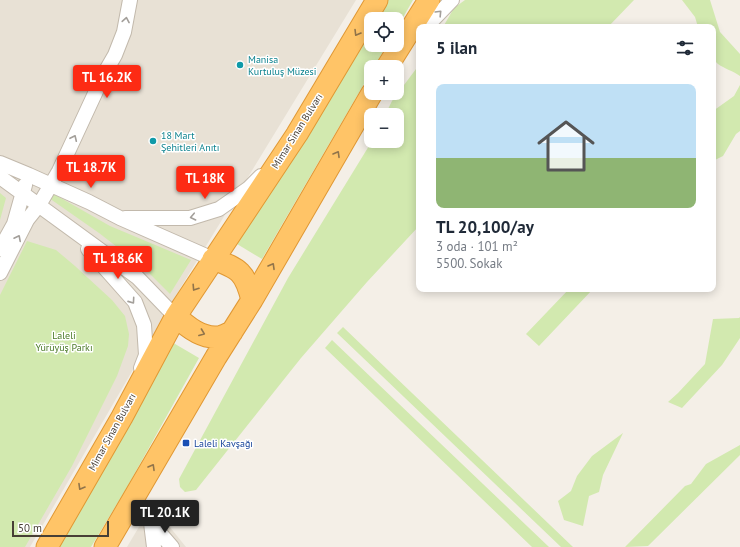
<!DOCTYPE html>
<html lang="tr">
<meta charset="utf-8">
<style>
body{margin:0;font-family:"PT Sans",sans-serif;background:#f2f2f3;color:#1f2937;height:100vh;display:flex;flex-direction:column;font-size:15px;white-space:nowrap}
*{box-sizing:border-box;margin:0}
p{font-size:13px;color:#747a83}
.icon{flex:none;width:22px;height:22px;fill:none;stroke:currentColor;stroke-width:2;stroke-linecap:round;stroke-linejoin:round}
.map{position:relative;flex:1;overflow:hidden}
.drawer{position:absolute;left:416px;top:24px;width:300px;height:268px;display:flex;flex-direction:column;background:#fff;border-radius:8px;box-shadow:0 2px 10px #0003}
.drawer>*{flex:none}
.fabs{position:absolute;left:364px;top:12px;display:grid;gap:8px}
.fabs a{display:grid;place-items:center;width:40px;height:40px;border-radius:8px;background:#fff;box-shadow:0 2px 10px #0003;font-size:20px}
.scale{position:absolute;left:12px;bottom:10px;width:97px;box-sizing:border-box;padding-left:4px;border:2px solid #473f36;border-top:0;font-size:11px;line-height:14px;white-space:nowrap;color:#473f36;-webkit-text-stroke:3px #fff;paint-order:stroke}
.price{position:absolute;translate:-50% -34px;padding:0 9px;border-radius:4px;background:#fd2b14;color:#fff;font-size:13px;line-height:26px;filter:drop-shadow(0 1px 2px #0008)}
.price::after{content:'';position:absolute;left:50%;top:24px;width:12px;height:9px;margin-left:-6px;background:inherit;clip-path:polygon(0 0,100% 0,50% 100%)}
.price.selected{background:#222;color:#fff}
ul{padding:0;list-style:none}
li{display:grid;align-content:center;gap:8px;height:212px;padding:0 20px}
li+li{border-top:1px solid #e0e1e3}
li span{display:grid;place-items:center;height:124px;border-radius:8px;color:#555}
li>.icon{margin-inline-start:auto}
span .icon{width:72px;height:72px;fill:#fffc;stroke-width:1}
li b{font-size:17px}
h2{display:flex;justify-content:space-between;align-items:center;height:48px;padding:0 20px;font-size:17px}
.map>svg:first-child{display:block}
.residential{fill:#e8e1d5}
.green{fill:#d2e9af}
.lines{fill:none;stroke-linecap:round;stroke-linejoin:round}
.minor-casing{stroke:#c2b9ac;stroke-width:16}
.highway-casing{stroke:#e09834;stroke-width:23}
.minor{stroke:#fff;stroke-width:14}
.highway{stroke:#ffc467;stroke-width:21}
.oneway{stroke:#a39f9a}
.oneway2{stroke:#91744a}
.culture-dot{fill:#0f9aa8;stroke:#fff;stroke-width:1.5}
.transit-dot{fill:#1a4fb4;stroke:#fff;stroke-width:1.5}
.labels{text-anchor:middle;dominant-baseline:central;stroke-width:3;stroke-linejoin:round;paint-order:stroke}
.culture-label{font-size:10px;fill:#0d838f;stroke:#fff;text-anchor:start}
.street-label{font-size:10px;fill:#473f36;stroke:#fff}
.park-label{font-size:10px;fill:#4b7a28;stroke:#fff}
.transit-label{font-size:10px;fill:#164399;stroke:#fff;text-anchor:start}
</style>
<div class="map">
<svg width="740" height="547" viewBox="0 0 740 547">
<rect width="100%" height="100%" fill="#f4efe7"/>
<!-- residential -->
<path class="residential" d="M0,0H356L181,287L30,547H0Z
M152,505L186,547H127Z"/>
<!-- green -->
<path class="green" d="M386,0H413L397,28V19H375Z
M465,0H634L608,27H443L454,8Z
M682,0H710L720,32L740,54V76C733,71 723,68 718,64C710,58 713,36 713,27H698L695,17Z
M371,25V45H387L374,67H371V72L262,259L237,244Z
M419,65V226L367,282L301,358L196,490L185,492L180,487L179,479L288,278L372,141H397V115H385L392,101Z
M740,85V131L736,134L723,156L713,161V111L734,96Z
M0,193L6,198L0,220Z
M52,193L110,226L191,260L170,294L143,267L99,233L49,198Z
M27,241L56,250L75,266L112,300L125,316L129,334L128,346L117,376L72,466L25,547H0V295Z
M569,289H593L539,346L526,334Z
M740,317V338L722,365L682,408L668,402L678,393L705,364L713,319L739,318Z
M343,327L573,547H561L337,333Z
M332,340L549,547H532L325,348Z
M170,341L199,358L126,489L91,547H58Z
M623,433L603,475L599,492L589,496L583,526L564,520L558,501L571,491L577,476L592,456Z
M740,445V455L648,546L625,547L685,486L691,484L706,464Z"/>
<g class="lines">
<defs>
<path id="minor" d="M426,27L452,0
M0,163L29,175L89,202L120,218L213,259
M0,177L137,277L167,308L176,316
M125,218H190L219,209L249,188L261,176
M0,249L14,224L25,185
M88,249L135,302L144,325L146,355L141,368
M0,273L27,220L39,205L59,171L104,74L115,55L124,32L130,0
M132,501L172,547
M151,523L154,547"/>
<path id="highway" d="M387,67L429,0
M213,259C240,269 245,272 252,300
M176,316C187,327 201,338 217,337C222,337 228,333 232,332
M47,547L122,417L176,316L297,134L377,0
M105,547L216,357L252,300L372,93"/>
</defs>
<!-- minor casing -->
<use href="#minor" class="minor-casing"/>
<!-- highway casing -->
<use href="#highway" class="highway-casing"/>
<!-- minor -->
<use href="#minor" class="minor"/>
<!-- highway -->
<use href="#highway" class="highway"/>
</g>
<!-- one-way arrows -->
<defs><path id="oneway-chevron" d="M-2-3.5L2.5 0L-2 3.5" fill="none" stroke-width="1.6" stroke-linecap="round" stroke-linejoin="round"/></defs>
<g class="oneway">
<use href="#oneway-chevron" transform="translate(439 13) rotate(-46)"/>
<use href="#oneway-chevron" transform="translate(126 20) rotate(-80)"/>
<use href="#oneway-chevron" transform="translate(74 138) rotate(-65)"/>
<use href="#oneway-chevron" transform="translate(193 217) rotate(168)"/>
<use href="#oneway-chevron" transform="translate(18 238) rotate(-63)"/>
<use href="#oneway-chevron" transform="translate(132 301) rotate(55)"/>
</g>
<g class="oneway2">
<use href="#oneway-chevron" transform="translate(357 33) rotate(121)"/>
<use href="#oneway-chevron" transform="translate(337 154) rotate(-60)"/>
<use href="#oneway-chevron" transform="translate(272 266) rotate(-60)"/>
<use href="#oneway-chevron" transform="translate(195 288) rotate(123)"/>
<use href="#oneway-chevron" transform="translate(202 333) rotate(21)"/>
<use href="#oneway-chevron" transform="translate(152 467) rotate(-60)"/>
<use href="#oneway-chevron" transform="translate(81 487) rotate(120)"/>
</g>
<!-- markers -->
<g class="culture-dot">
<circle cx="240" cy="65" r="4"/>
<circle cx="153" cy="141" r="4"/>
</g>
<rect class="transit-dot" x="182" y="439" width="8" height="8" rx="2"/>
<g class="labels">
<!-- culture labels -->
<g class="culture-label">
<text x="248" y="59">Manisa<tspan x="248" dy="12">Kurtuluş Müzesi</tspan></text>
<text x="161" y="135">18 Mart<tspan x="161" dy="12">Şehitleri Anıtı</tspan></text>
</g>
<!-- street labels -->
<g class="street-label">
<text transform="translate(297 131) rotate(-58)">Mimar Sinan Bulvarı</text>
<text transform="translate(112 432) rotate(-61)">Mimar Sinan Bulvarı</text>
</g>
<!-- park labels -->
<g class="park-label">
<text x="64" y="335">Laleli<tspan x="64" dy="12">Yürüyüş Parkı</tspan></text>
</g>
<!-- transit labels -->
<g class="transit-label">
<text x="194" y="443">Laleli Kavşağı</text>
</g>
</g>
</svg>
<div class="fabs">
<a><svg class="icon" aria-label="locate" viewBox="0 0 24 24"><circle cx="12" cy="12" r="6"/><path d="M12 2v4M12 18v4M2 12h4M18 12h4"/></svg></a>
<a>+</a>
<a>−</a>
</div>
<div class="scale">50 m</div>
<b class="price" style="left:107px;top:99px">TL 16.2K</b>
<b class="price" style="left:91px;top:189px">TL 18.7K</b>
<b class="price" style="left:205px;top:200px">TL 18K</b>
<b class="price" style="left:118px;top:280px">TL 18.6K</b>
<b class="price selected" style="left:165px;top:534px">TL 20.1K</b>
<section class="drawer">
<h2>5 ilan<svg class="icon" aria-label="filters" viewBox="0 0 24 24"><path d="M4 7h16M4 17h16"/><circle cx="9" cy="7" r="2"/><circle cx="15" cy="17" r="2"/></svg></h2>
<ul>
<li><span style="background:linear-gradient(#bfe0f5 60%,#8fb573 0)"><svg class="icon" aria-label="home" viewBox="0 0 24 24"><path d="M3 11l9-7 9 7M6 9v11h12V9"/></svg></span><div><b>TL 20,100/ay</b><p>3 oda · 101 m²</p><p>5500. Sokak</p></div></li>
</ul>
</section>
</div>
